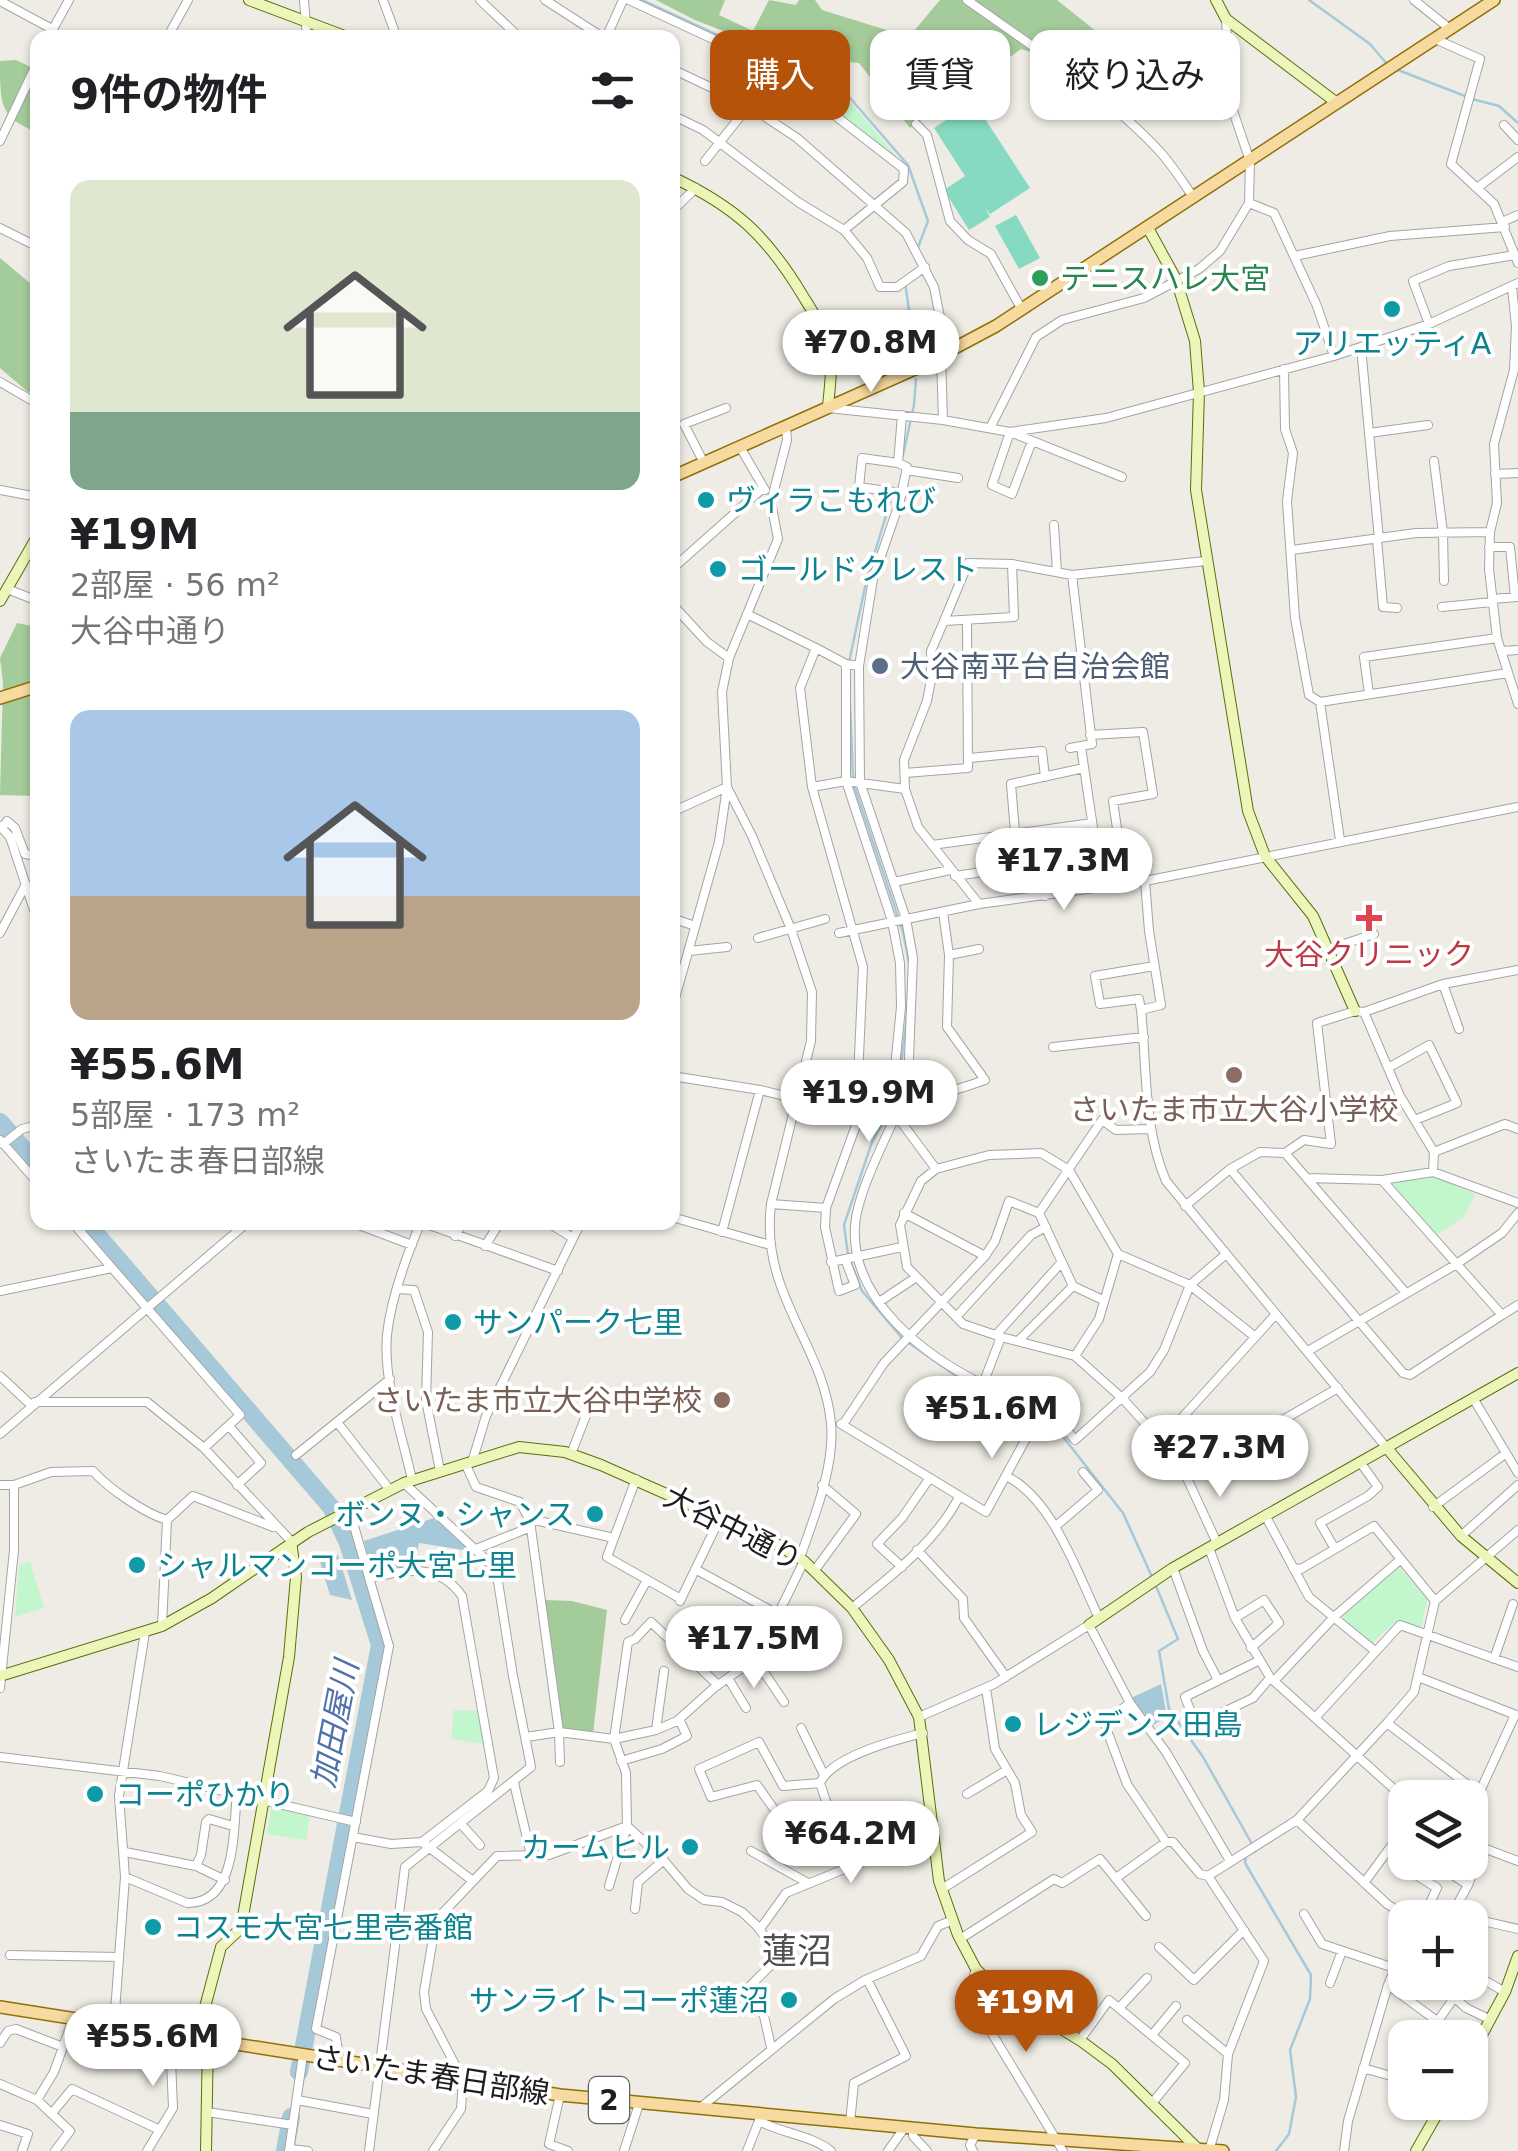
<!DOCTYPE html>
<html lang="ja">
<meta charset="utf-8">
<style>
body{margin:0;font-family:"DejaVu Sans","Noto Sans JP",sans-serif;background:#f6f6f6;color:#202124;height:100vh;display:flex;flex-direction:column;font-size:38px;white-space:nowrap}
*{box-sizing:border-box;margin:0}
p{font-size:32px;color:#757577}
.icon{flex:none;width:55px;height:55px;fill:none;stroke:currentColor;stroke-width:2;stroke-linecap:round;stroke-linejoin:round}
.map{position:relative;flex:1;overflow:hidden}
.side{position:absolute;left:30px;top:30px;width:650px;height:1200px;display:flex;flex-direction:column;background:#fff;border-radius:20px;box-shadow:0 2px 8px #0004}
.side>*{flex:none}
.banner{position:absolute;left:710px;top:30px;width:658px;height:90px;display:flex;gap:20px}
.tools{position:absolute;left:1388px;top:1780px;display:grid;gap:20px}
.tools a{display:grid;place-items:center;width:100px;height:100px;border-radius:20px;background:#fff;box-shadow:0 2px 8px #0004;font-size:50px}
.price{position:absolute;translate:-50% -85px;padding:0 22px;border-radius:35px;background:#fff;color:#222;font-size:32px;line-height:65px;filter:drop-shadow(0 2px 5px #0008)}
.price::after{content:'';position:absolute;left:50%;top:60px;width:30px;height:22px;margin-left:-15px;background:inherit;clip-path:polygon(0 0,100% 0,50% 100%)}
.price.current{background:#b45309;color:#fff}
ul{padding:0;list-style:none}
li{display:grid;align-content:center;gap:20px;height:530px;padding:0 40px}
li span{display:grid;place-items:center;height:310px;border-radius:20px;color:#555}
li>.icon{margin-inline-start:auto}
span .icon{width:180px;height:180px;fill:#fffc;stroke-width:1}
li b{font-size:42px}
h2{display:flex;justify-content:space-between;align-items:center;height:120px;padding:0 40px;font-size:42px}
.pill{padding:0 35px;border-radius:20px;background:#fff;box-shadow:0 2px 8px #0004;font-size:35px;line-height:90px}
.pill.current{background:#b45309;color:#fff}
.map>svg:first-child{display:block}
.forest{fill:#a4cb9a}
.park{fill:#c2f6cc}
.pitch{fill:#85dac1}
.water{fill:#a6c9da}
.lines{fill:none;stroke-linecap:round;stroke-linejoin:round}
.stream{stroke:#a6c9da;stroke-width:2.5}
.river{stroke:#a6c9da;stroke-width:18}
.street-casing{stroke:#a4a4a4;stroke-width:10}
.secondary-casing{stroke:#5a6f0a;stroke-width:12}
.primary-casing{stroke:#907007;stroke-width:14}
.street{stroke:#fff;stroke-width:8}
.secondary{stroke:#edf6ba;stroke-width:10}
.primary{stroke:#f7daa0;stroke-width:11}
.leisure-dot{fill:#2e9e5b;stroke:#fff;stroke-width:4}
.culture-dot{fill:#0f9aa8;stroke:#fff;stroke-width:4}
.service-dot{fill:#5c6f8a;stroke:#fff;stroke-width:4}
.health-dot{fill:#e0444e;stroke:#fff;stroke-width:4}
.education-dot{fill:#8d6e63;stroke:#fff;stroke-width:4}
.labels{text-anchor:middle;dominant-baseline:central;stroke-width:8;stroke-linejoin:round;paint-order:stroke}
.shield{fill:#fff;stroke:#616161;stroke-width:2.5}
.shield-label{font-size:28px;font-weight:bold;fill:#1d1d1d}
.leisure-label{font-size:30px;fill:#27864d;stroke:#fff;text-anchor:start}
.culture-label{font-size:30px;fill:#0d838f;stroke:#fff;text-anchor:start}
.service-label{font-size:30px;fill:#4e5e75;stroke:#fff;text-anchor:start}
.health-label{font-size:30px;fill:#be3a42;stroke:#fff}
.education-label{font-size:30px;fill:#785e54;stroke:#fff}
.street-label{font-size:30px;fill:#1d1d1d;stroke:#fff}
.water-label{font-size:32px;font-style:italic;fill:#4f73a8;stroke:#fff}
.quarter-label{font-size:35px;fill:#505050;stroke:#fff}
</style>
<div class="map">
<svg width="1518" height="2151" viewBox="0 0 1518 2151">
<rect width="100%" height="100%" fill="#eeece4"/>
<!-- forest -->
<path class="forest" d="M656,0H725L719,15L753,31L769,0L796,5L799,0H815L822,10L909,37L940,0H1057L1102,36L1069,64L1021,49L910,128L859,63L782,54L695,20Z
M16,60L37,70V132C0,118 0,105 0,61Z
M0,258L37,289V394L28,392L0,368Z
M17,623L37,627V796L0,795L3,682L0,658Z
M545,1600L572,1601L607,1610L593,1734L561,1731L558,1686L543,1604Z"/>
<!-- park -->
<path class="park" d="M772,61L835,84L906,168L771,65Z
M1428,1174L1475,1194L1464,1217L1435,1236L1390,1183Z
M30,1562L44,1608L15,1617L19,1565Z
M1397,1565L1427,1599L1422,1626L1418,1629L1395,1622L1371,1644L1342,1617V1612Z
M454,1710L479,1711L484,1744L451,1739Z
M271,1808L310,1814L306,1840L267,1834Z"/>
<!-- pitch -->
<path class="pitch" d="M974,102L1030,188L990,214L985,208L990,217L969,230L944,190L965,176L934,128Z
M1016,215L1040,258L1019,269L995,226Z"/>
<!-- water -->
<path class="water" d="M434,1518L470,1551L419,1543L415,1564L377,1571L371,1567L364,1541Z
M338,1555L352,1600L330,1595L320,1562Z
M1161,1684L1167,1717L1152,1726L1131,1698Z"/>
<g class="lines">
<!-- stream -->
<path class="stream" d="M642,0L741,46L816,71L838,84L908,165L928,221L917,250
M1309,0L1370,44L1387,64
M1398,70L1465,96
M1472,99L1499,106L1518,123
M905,282L916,360
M903,455L914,405L916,379
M849,662L867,578L892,496
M850,705L853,777
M854,785L903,932L909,963
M902,1338L862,1291L848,1255L844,1225L872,1142L897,1097L907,1016
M909,1343L972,1387L1053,1424L1123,1513L1153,1579
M1156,1586L1178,1639L1159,1651L1169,1709L1203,1757L1252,1844
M1256,1851L1246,1856L1245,1863L1311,1975L1310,1999L1290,2050L1296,2097L1289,2134L1276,2151"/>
<!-- river -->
<path class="river" d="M0,1122L38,1166
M86,1222L331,1507L348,1543L380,1645L299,2072
M285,2151L291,2117"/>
<defs>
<path id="street" d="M304,0L307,38
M383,0L397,38
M480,0L520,38
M545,0L604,38
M629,0L741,52L784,76L904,169L903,182L844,230
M967,0C1029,44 1112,98 1162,154C1174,168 1184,184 1194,198
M1414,0L1450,29
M0,1L52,29
M48,38L69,0
M167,38L188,0
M606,38L623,0
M1435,39L1480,59L1451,164L1494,204L1518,263
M672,69L746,104L797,138L906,233L934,287L947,353
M672,115L703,130L798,202L844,230L867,258L880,287H897L925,267
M916,124L927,135L950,221L968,240L991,254L1022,310
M1504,125L1518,140
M0,141L38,61
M705,161L776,71
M1477,188L1518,157
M1249,203L1274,213L1317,306L1334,356
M672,211L696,188
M1502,222L1518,215
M0,228L38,247
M1295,256L1390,236L1505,227
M1512,287L1516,326L1514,370L1494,444L1497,503L1490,532L1489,569L1497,638L1518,704
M1429,324L1413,281L1449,266L1515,255
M1361,347L1379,539
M941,357L943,420
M1284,369L1285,429L1293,453L1287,501L1295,618L1309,695L1320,702L1340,840
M0,382L38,404
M828,408L943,420L1010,432L1106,418L1334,356L1429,324L1518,283
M902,415L898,463L907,467L900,501L873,579L859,666L860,782L906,919L913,958L908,1083L905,1090C935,1099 956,1090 985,1080L947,1027L949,955L943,912
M990,428L1036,337L1062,320L1144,298L1199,269L1220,251L1249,203L1250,161L1230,102L1226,19
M1369,433L1428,425
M1032,441L1012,494L992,485L1010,432L1122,477
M740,447L765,490
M1434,461L1443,533L1444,581
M704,463L684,424L726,408
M898,463L862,458L859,487L901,493
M906,470L958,478
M1495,474L1518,473
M0,490L38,497
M1054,525L1057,572
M1377,539L1383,607L1397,608
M1489,547H1510L1515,597
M1292,550L1416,533L1490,532
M672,569L762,489
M7,589L38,601
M1492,599L1518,597
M672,604L707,642L729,658
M1442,607L1492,602
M747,614L816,648
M944,621L968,563L1012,564
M1501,651L1518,650
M846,664V781L892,921L900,963L901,1007L893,1087L905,1090L898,1110
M1369,694L1364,657L1497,638
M1320,702L1508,673
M1090,735L1143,732L1153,794L1113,801L1122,863L1128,883
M1081,747L1102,888
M1070,748L1092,744L1072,575
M970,758L1042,751L1045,777
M905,773L968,768L967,622
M727,787L752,836L791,929L812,992L811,1041L771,1204C760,1295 823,1343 831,1423C835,1467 814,1517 800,1558
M812,787L846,781L905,789L904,760L927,701L931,680V651L944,621L1014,617L1012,564L1072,575L1206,561
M905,789L918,827L979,904
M672,812L727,787
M0,826L10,837L38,922
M2,828L7,821L15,828L25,854L38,856
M1033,831L1045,896
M1015,832L1011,784L1084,768
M932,845L1092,823
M955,876L1038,864
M1145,881L1149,931L1161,1005L1141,1010C1147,1067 1143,1127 1166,1181L1386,1447
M894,882L950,870
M672,918L695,926
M0,933L26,884
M839,933L979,904L1145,881L1518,807
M758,938L825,919
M1329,949L1374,934
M689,951L727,947
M949,955L979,949
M1443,984L1459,1029
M672,1009L719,842L727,787L722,692L729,658L778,539L771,502L787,440L786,427
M1141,1010L1139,999L1100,1004L1095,976L1154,966
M1364,1012L1400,1096L1434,1152L1433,1172
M1053,1047L1144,1037
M805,1066L893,1087
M1388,1068L1429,1045L1457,1103L1415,1120
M672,1076L760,1090L797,1099
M858,1078L863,967L812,787L800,688L816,648L846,664L859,666
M896,1115L936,1169
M895,1117C882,1146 857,1195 855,1226C850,1300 925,1356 984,1385C1005,1395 1029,1400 1048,1412C1058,1418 1067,1431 1075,1440L1150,1372L1164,1350L1190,1285L1225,1255
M0,1140L38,1183
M3,1144L22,1129L38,1125
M1434,1152L1505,1124L1518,1129
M1285,1153L1406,1293
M1230,1169L1403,1373L1410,1375L1502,1315
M1308,1178L1382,1180L1433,1172L1518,1203
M1382,1180L1502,1315L1518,1305
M771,1204L826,1208
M1185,1206L1230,1169L1260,1152L1285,1153L1304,1140L1331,1144L1317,1023L1355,1011L1364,1012L1443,984L1518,970
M904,1213L985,1256
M1039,1213L1102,1120L1116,1130L1150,1129
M672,1217L770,1245
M72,1222L240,1415L204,1448
M351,1222L412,1245
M421,1222L558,1271
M547,1222L573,1238
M722,1232L760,1090
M455,1236L463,1222
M485,1246L500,1222
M845,1259L855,1285L839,1291L825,1227L826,1208L863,1106L883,1109L890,1086
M831,1262L902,1247
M1073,1286L1103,1300
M397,1289L414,1290L428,1332L426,1400L440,1471
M0,1291L112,1268
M879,1302L915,1278
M956,1317L1031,1235L1046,1227
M996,1335L1061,1263
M1308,1351L1455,1265L1502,1233L1518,1213
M1075,1356L1099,1319L1118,1254
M0,1376L31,1405
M983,1384L1001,1337
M1473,1398L1518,1473
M35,1402H147L204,1448L291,1541
M337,1422L390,1490
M844,1423L884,1363L985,1256L995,1241L1009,1201L1039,1213L1073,1286L1019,1340
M841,1424L986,1512L1028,1435
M229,1426L261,1463L237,1485
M0,1434L248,1222
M1161,1441L1276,1314
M571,1454L596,1390L619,1400
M296,1455L390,1379
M473,1459L486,1416L581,1222
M465,1463L476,1487L520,1502L530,1521L559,1732L560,1762
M1006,1476C1052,1498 1077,1572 1098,1616
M1186,1476L1338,1388
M636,1479L607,1557L681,1599
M412,1480C402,1434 383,1382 387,1335C391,1297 406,1257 421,1222
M0,1485H14L51,1472L93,1471C108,1488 144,1513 167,1520
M1433,1507L1505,1454
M1265,1515L1309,1597L1375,1651
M530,1519L614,1538
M1056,1526L1098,1490L1083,1472
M1461,1536L1518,1485
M1217,1543L1186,1476L1161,1441L1123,1399L1075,1356L1001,1337L963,1324L907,1267L900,1225L921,1181L936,1169L989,1155L1041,1153L1069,1170L1118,1254L1190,1285L1254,1336
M1209,1548L1235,1618L1271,1679
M476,1549L531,1527
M1335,1549L1320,1523L1368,1496L1378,1487L1360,1462
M917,1550L963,1599L964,1618L1006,1677
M1401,1559L1335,1616L1274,1681L1405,1799
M902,1567L877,1544L902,1518L929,1479
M1173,1568L1203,1651L1218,1680
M1293,1568L1301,1569L1374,1526L1435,1601
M695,1569L779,1615
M815,1570L856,1514L822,1485
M370,1578C405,1570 438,1562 462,1596L494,1778L488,1791L422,1842L473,1881
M680,1601L720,1518
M852,1608C891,1576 936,1542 959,1497
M1235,1618L1264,1600L1279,1623L1251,1648
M625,1620L647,1580
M701,1624L749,1663
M162,1626L167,1520L193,1496L273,1527
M755,1659L784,1702
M1494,1659L1513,1604
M1258,1661L1185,1697L1196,1725L1253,1698L1270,1678
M1418,1677L1516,1715
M728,1678L746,1708
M718,1685L651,1622L635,1639L628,1642L614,1739L626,1773L627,1826L661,1857L688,1889L704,1900L722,1902L742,1912L756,1925L780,1956L748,1988L764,2016L771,2047
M0,1688L14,1550V1485
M1130,1703L1108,1720L1106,1728L1127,1784L1166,1842H1173L1200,1874L1208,1876L1264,1961L1228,2054L1224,2100L1209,2151
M919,1717L994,1684L1089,1625L1130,1703L1166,1752L1230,1861
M1315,1718L1400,1625L1518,1667
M1387,1723L1481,1795
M801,1728L824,1775
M656,1730L664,1671
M526,1737L559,1732L614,1739L656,1730L677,1721L715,1687L768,1650L765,1641L804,1561
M0,1757L160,1776L356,1822
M621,1761L662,1749L687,1736L679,1719
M514,1783L531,1855
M820,1783L783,1786L759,1742L699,1769L711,1797L757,1785L797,1842L818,1820L827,1804L820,1783C832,1756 896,1740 923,1733
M967,1794L1007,1770
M827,1804L846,1816L873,1856
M1470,1813L1515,1715
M1297,1820L1387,1904L1409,1918
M461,1824L480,1845
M1405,1825L1397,1838L1405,1844
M353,1837L391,1844L422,1842
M1470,1843L1518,1861
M751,1851L808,1883
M125,1852L196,1866L225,1880
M1409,1862L1405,1868L1437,1888L1428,1907
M1433,1862L1468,1885
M196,1866L201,1855L206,1822L209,1819L233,1826
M1208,1876L1297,1820L1387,1723L1414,1692L1435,1601L1518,1530
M125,1877L187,1903C238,1904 233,1827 237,1793
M1116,1878L1166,1842
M1364,1883L1397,1838
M942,1889L1032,1832L1021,1815L1015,1783L995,1749L986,1688
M635,1909L638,1882L664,1860
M1304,1914L1322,1944L1394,1968
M1421,1918L1428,1907L1447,1918
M1450,1918L1468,1885L1482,1848
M1470,1918L1518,1929
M760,1929L786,1893L934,1832
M960,1939L1054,1879L1062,1883L1100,1859L1146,1916
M1470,1940L1482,1921
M1159,1947L1194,1980L1244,1930
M10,1955L119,1957
M976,1969C969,1985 978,2006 985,2022L1063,2151
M1470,1972L1505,1992
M1438,1982L1466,2008L1491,2020
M1330,1983L1342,1951
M1388,1985L1437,2021
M1119,2008L1147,1978
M1187,2020L1228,2054
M985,2022L1017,2001
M114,2025L125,1877L119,1796L145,1632
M1152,2035L1176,2006
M1426,2038L1454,1998
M1080,2040L1109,2000L1185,2063L1153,2102
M0,2043L8,2031L16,2029L63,2047
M339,2059L336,2037L316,2029L389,1646L349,1509
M1363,2068L1405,2080
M0,2084L37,2100L70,2131L55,2151
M560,2095L549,2144L568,2151
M37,2100L54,2072L73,2019
M297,2100L373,2114
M700,2108L834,1999L865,1980L921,1956L938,1926L953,1920
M53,2112L72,2089L160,2130
M207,2112L293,2125
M759,2114V2121C781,2133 811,2135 831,2151
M850,2123L854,2083L906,2056L867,1979
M0,2125L28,2134L22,2151
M913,2128V2136L927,2151
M290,2149L308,2151
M147,2151L173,2108L171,2060L175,2034
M289,2151L303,2055
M369,2151L405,1867L531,1767L513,1676L496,1569L404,1483
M433,2151L461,2109L463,2080L426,2009L424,1992L436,1920L497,1856L549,1855L627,1826L609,1886
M624,2151L639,2104
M747,2151L759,2121
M888,2151L905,2127
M973,2151L970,2145L976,2134
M1344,2151L1348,2121L1388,1985L1405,1944"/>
<path id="secondary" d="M249,0L350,38
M1216,0L1226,19L1337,103
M672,177C736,207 767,236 803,296C814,314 826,332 830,353C833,371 829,390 828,408
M1148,228L1176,279L1195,341L1199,392L1196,490L1248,811L1265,856L1313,916L1355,1011
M0,601L38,535
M1386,1447L1461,1536L1518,1583
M1089,1625L1173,1568L1518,1373
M0,1676L162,1626L212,1598L308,1532L404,1483L519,1447L565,1452L601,1465L770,1540L804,1561L852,1608L889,1660L919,1717L939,1881L958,1935L976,1969L996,1989L1081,2041L1112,2064L1199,2150
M197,2037L221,1947L239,1930L242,1922L289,1657L296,1577L291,1541
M1470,2057L1505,1992L1518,1956
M206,2151L208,2039
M1416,2151L1444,2102"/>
<path id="primary" d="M672,477L917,368L996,326L1494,0
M0,698L38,686
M0,2007L560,2095L976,2134L1223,2151"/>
</defs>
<!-- street casing -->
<use href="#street" class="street-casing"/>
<!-- secondary casing -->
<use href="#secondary" class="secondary-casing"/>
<!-- primary casing -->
<use href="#primary" class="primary-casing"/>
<!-- street -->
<use href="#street" class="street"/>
<!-- secondary -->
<use href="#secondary" class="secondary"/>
<!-- primary -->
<use href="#primary" class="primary"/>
</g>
<!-- markers -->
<circle class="leisure-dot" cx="1040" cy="278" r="10"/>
<g class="culture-dot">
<circle cx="1392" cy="309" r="10"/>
<circle cx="706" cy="500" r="10"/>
<circle cx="718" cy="569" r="10"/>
<circle cx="453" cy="1322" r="10"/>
<circle cx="595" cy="1514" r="10"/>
<circle cx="137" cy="1565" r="10"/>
<circle cx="1013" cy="1724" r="10"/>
<circle cx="95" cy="1794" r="10"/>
<circle cx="690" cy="1847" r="10"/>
<circle cx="153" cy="1927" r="10"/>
<circle cx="789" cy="2000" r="10"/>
</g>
<circle class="service-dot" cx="880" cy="666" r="10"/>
<path class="health-dot" d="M1364 903h10v10h10v10h-10v10h-10v-10h-10v-10h10z"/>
<g class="education-dot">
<circle cx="1234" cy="1075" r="10"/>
<circle cx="722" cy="1400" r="10"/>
</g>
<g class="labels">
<!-- shield labels -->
<rect class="shield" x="589" y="2077" width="40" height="46" rx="8"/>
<g class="shield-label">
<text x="609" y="2100">2</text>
</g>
<!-- leisure labels -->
<g class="leisure-label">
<text x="1060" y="278">テニスハレ大宮</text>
</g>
<!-- culture labels -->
<g class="culture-label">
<text x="1392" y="343" text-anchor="middle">アリエッティA</text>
<text x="726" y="500">ヴィラこもれび</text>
<text x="738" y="569">ゴールドクレスト</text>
<text x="473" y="1322">サンパーク七里</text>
<text x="575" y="1514" text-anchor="end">ボンヌ・シャンス</text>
<text x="157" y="1565">シャルマンコーポ大宮七里</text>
<text x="1033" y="1724">レジデンス田島</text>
<text x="115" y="1794">コーポひかり</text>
<text x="670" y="1847" text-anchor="end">カームヒル</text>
<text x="173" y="1927">コスモ大宮七里壱番館</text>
<text x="769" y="2000" text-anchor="end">サンライトコーポ蓮沼</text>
</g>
<!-- service labels -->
<g class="service-label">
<text x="900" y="666">大谷南平台自治会館</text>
</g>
<!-- health labels -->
<g class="health-label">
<text x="1369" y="954">大谷クリニック</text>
</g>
<!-- education labels -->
<g class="education-label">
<text x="1234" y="1109">さいたま市立大谷小学校</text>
<text x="702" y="1400" text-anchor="end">さいたま市立大谷中学校</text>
</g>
<!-- street labels -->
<g class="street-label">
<text transform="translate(733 1528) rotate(27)">大谷中通り</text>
<text transform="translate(431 2075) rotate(9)">さいたま春日部線</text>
</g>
<!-- water labels -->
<g class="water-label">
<text transform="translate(335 1724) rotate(-79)">加田屋川</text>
</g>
<!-- quarter labels -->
<g class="quarter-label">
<text x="797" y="1951">蓮沼</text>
</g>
</g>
</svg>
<div class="tools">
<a><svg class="icon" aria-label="layers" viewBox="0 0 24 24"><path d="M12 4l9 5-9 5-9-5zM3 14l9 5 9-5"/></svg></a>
<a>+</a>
<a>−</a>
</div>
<b class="price" style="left:871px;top:395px">¥70.8M</b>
<b class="price" style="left:1064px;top:913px">¥17.3M</b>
<b class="price" style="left:869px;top:1145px">¥19.9M</b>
<b class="price" style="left:992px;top:1461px">¥51.6M</b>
<b class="price" style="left:1220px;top:1500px">¥27.3M</b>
<b class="price" style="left:754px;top:1691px">¥17.5M</b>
<b class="price" style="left:851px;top:1886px">¥64.2M</b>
<b class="price current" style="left:1026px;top:2055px">¥19M</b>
<b class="price" style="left:153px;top:2089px">¥55.6M</b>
<div class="banner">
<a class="pill current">購入</a>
<a class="pill">賃貸</a>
<a class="pill">絞り込み</a>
</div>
<section class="side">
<h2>9件の物件<svg class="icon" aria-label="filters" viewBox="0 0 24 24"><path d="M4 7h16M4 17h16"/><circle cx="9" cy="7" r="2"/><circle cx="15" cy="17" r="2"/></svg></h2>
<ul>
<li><span style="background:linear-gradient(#dfe7d0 75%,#7fa58c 0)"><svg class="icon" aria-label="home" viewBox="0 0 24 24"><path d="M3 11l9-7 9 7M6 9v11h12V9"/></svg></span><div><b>¥19M</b><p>2部屋 · 56 m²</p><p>大谷中通り</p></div></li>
<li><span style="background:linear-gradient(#a9c7e8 60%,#b9a48a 0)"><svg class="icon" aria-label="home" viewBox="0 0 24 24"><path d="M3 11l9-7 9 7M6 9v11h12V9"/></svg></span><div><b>¥55.6M</b><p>5部屋 · 173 m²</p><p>さいたま春日部線</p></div></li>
</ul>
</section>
</div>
